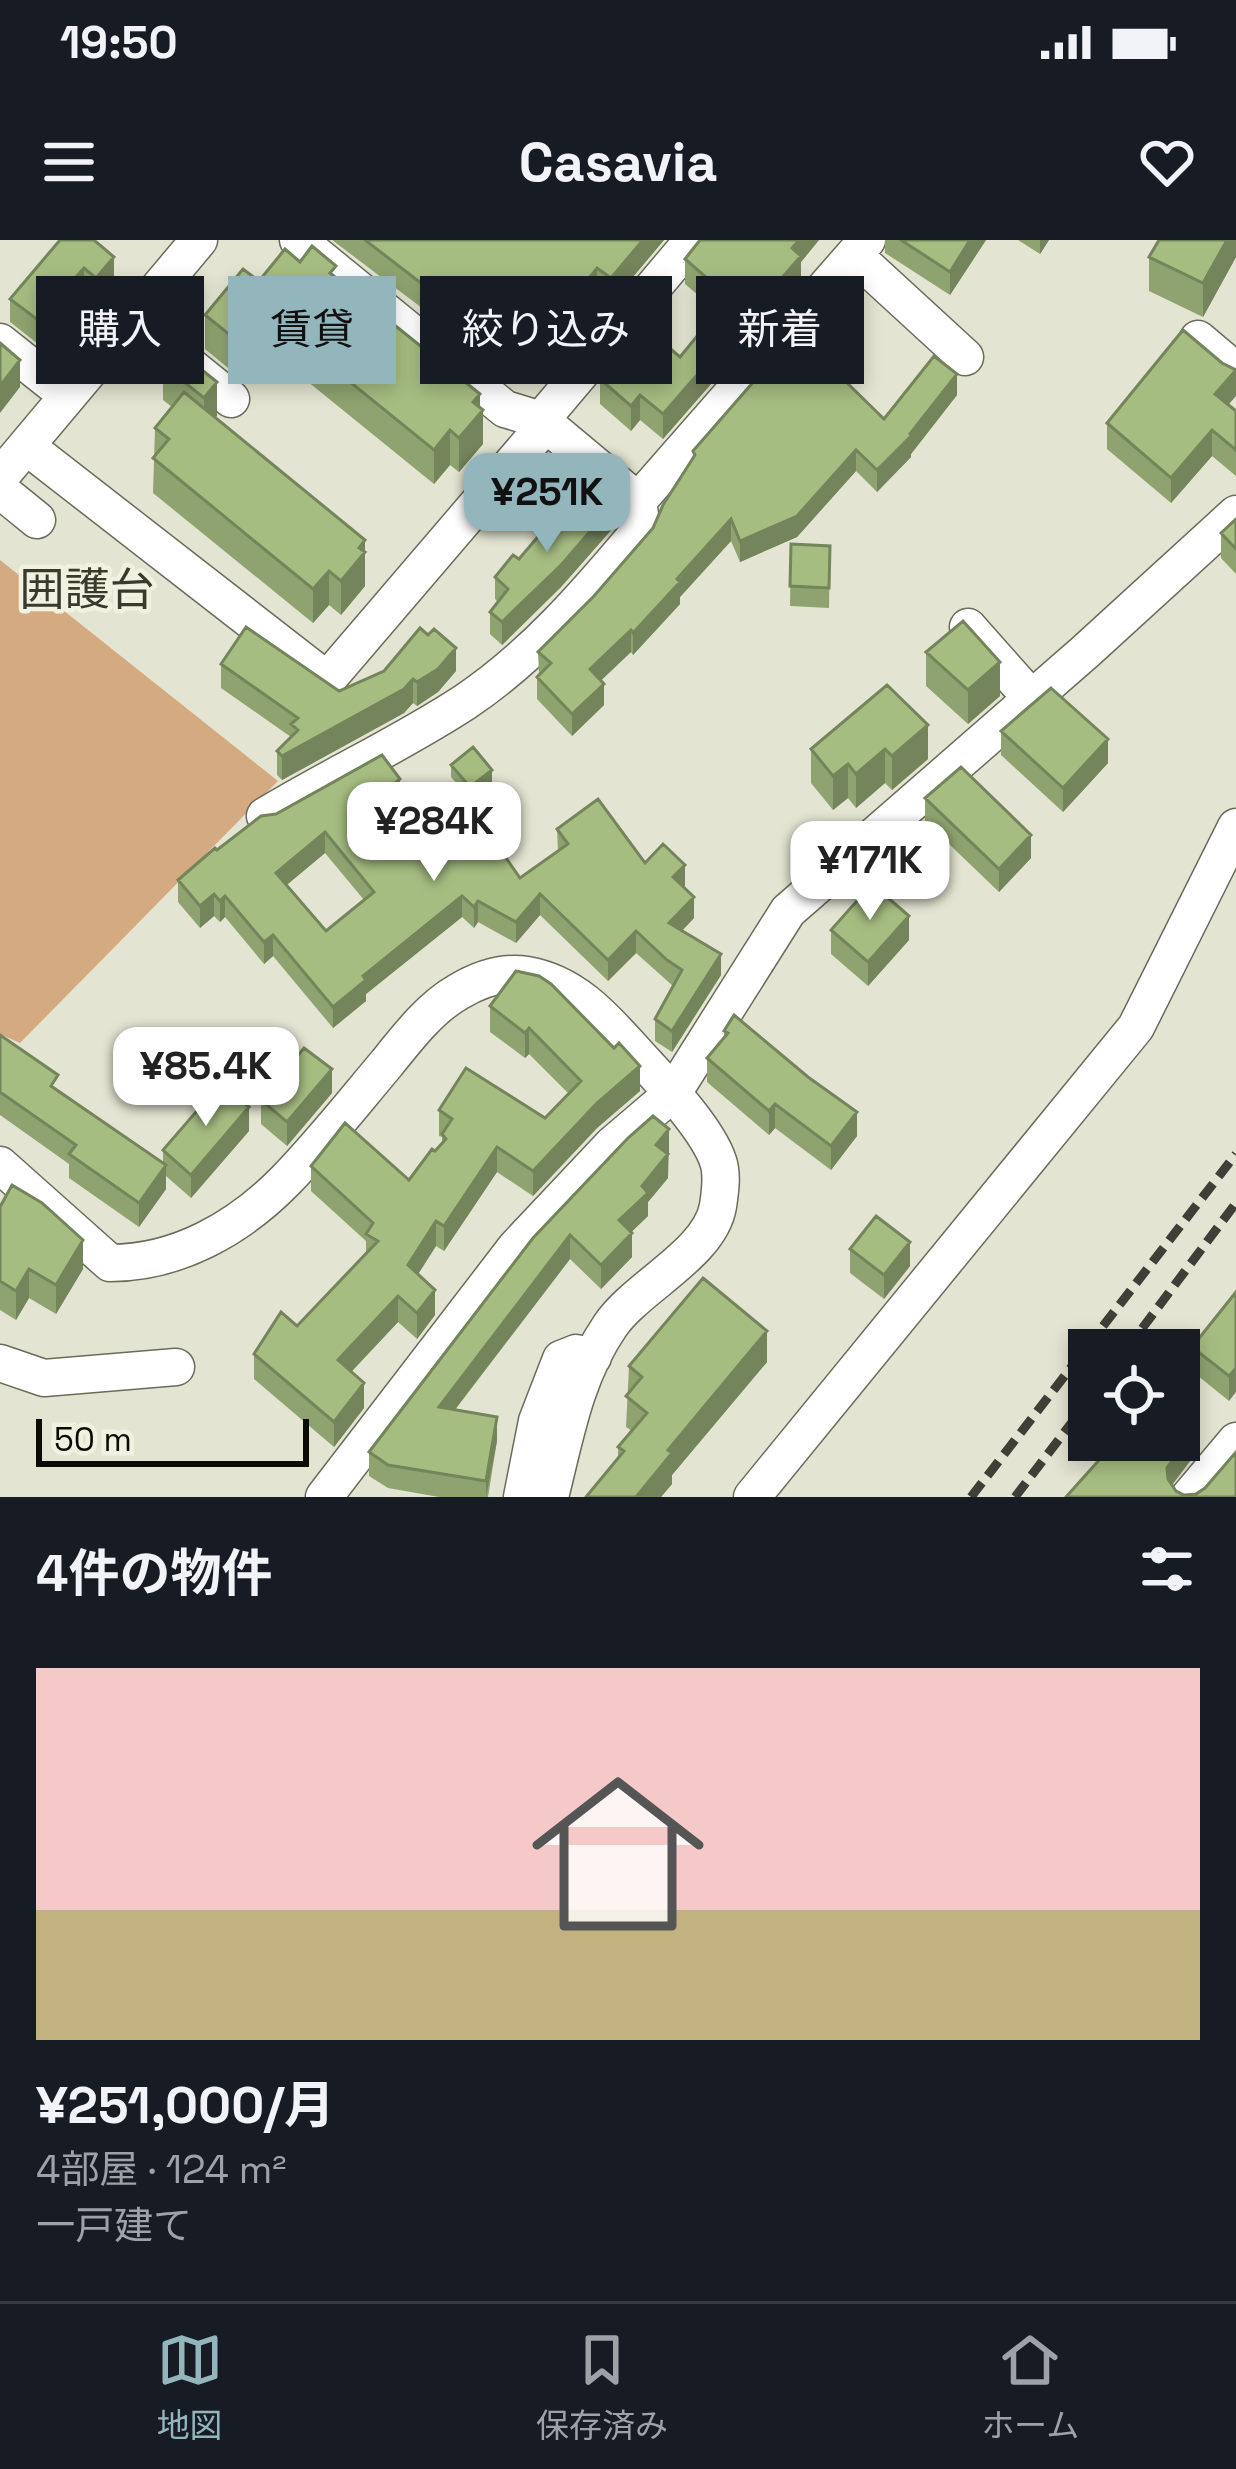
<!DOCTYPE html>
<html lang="ja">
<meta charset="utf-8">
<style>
body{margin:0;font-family:"Space Grotesk","Noto Sans JP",sans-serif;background:#20242c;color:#f1f3f6;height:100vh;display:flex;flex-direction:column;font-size:45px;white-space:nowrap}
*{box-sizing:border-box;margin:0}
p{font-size:39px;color:#9ea1a6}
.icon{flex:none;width:66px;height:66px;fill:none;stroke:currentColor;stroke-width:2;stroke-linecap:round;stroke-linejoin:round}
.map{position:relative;height:1257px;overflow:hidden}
.details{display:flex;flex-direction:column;background:#171b24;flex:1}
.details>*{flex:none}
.hud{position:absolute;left:36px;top:36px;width:1164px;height:108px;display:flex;gap:24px}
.controls{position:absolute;left:1068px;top:1089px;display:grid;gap:24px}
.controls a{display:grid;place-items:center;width:132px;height:132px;border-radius:0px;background:#171b24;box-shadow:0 6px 18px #0003;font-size:60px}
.scale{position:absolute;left:36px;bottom:30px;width:273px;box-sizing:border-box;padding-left:12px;border:6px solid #0c0c07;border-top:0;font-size:33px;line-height:42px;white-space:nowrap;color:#0c0c07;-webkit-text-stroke:9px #f1f1df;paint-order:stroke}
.price{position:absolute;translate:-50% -102px;padding:0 27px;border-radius:24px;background:#fff;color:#222;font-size:39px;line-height:78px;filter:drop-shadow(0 3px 6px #0008)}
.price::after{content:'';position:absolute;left:50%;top:72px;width:36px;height:27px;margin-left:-18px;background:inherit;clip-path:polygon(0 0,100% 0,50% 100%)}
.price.active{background:#93b6bc;color:#111}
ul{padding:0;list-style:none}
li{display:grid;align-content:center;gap:24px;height:636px;padding:0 36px}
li+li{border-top:3px solid #363941}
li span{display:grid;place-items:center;height:372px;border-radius:0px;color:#555}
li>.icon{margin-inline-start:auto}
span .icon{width:216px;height:216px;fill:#fffc;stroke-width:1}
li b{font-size:51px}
h2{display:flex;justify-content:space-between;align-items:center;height:144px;padding:0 36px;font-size:51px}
.chip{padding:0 42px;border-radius:0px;background:#171b24;box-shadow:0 6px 18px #0003;font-size:42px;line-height:108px}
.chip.active{background:#93b6bc;color:#111}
.status{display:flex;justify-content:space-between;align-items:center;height:84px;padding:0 60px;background:#171b24;direction:ltr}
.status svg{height:33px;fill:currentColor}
header{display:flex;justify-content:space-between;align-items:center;height:156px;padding:0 36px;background:#171b24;font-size:54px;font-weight:700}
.dock{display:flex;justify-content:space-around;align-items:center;height:168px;border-top:3px solid #363941;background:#171b24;font-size:33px;color:#9ea1a6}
.dock a{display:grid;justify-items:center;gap:6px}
.dock .active{color:#93b6bc}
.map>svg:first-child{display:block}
.green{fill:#d4aa80}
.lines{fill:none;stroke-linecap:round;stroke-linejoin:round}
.minor-casing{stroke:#6b6b5b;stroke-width:39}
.minor{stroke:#fff;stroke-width:36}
.rail{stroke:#3f3f37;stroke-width:9;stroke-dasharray:18 9;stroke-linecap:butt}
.wall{fill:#8fa370;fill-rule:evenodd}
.shaded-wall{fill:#74845b}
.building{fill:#a6bd82;stroke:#74845b;stroke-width:3;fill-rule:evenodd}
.labels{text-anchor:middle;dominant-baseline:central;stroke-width:9;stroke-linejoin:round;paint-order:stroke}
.quarter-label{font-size:45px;fill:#3a3a2c;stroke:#f1f1df}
</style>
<div class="status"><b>19:50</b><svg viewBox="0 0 49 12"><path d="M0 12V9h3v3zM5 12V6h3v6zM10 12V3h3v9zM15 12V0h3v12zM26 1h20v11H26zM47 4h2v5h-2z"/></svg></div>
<header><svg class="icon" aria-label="menu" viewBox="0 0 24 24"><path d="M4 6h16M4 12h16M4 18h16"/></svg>Casavia<svg class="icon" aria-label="heart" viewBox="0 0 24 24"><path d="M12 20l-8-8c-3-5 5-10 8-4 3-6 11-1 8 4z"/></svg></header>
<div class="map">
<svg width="1236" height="1257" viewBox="0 0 1236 1257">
<rect width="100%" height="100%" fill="#e4e4d2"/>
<!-- green -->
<path class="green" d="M0,320L278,541L20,803L0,794Z"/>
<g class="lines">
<defs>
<path id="minor" d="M298,0L505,169L541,180
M693,0L541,180L638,261L867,0
M855,16L965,117
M132,79L231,159
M1198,99L1236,131
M0,102L68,156
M26,206L327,440L546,184
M0,237L199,0
M0,250L37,280
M968,387L1032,459
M265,576C331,536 401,504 465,462C532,417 585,356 636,295L641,282L638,261
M0,925L110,1023C178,1023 239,988 286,940C322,903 354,862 387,823C407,798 430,768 458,752C478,740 502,731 527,735C581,744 613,789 648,826C669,849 708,891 718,921C723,935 720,952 718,966C710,1014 636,1047 610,1086C575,1137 565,1198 550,1257
M0,1123L44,1138L176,1127
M324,1257L516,1007L612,905L673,853L788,671L1085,412L1236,274
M522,1257L537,1181L561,1119L576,1113L593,1117
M752,1257L1136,787L1236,587
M1189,1257L1236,1201"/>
</defs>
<!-- minor casing -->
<use href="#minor" class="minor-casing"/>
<!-- minor -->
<use href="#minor" class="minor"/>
<!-- rail -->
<path class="rail" d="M1126,1110L1236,963
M971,1257L1236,914
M1015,1257L1089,1160"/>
</g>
<!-- wall -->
<path class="wall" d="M60,0L114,41L96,62L84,51L38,104L10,82V59Z
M332,0H664L611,63L597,52L565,93L552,83L514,132L434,69L430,74Z
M700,0H819L801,22V41L663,199L640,180L631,191L600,164V139L680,117L717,71L685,44V19Z
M885,0H986L950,55L885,13Z
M1018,0H1049L1040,14Z
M1236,0V17L1203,77L1149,51V17Z
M300,22L336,38L480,167L483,204L459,232L450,225L434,244L270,111L245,142L205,109V75L259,41Z
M177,110L216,177L365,300V346L341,375L329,365L313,383L153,253L155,188L172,167L163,160V125Z
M957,155L911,214V217L877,252L856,231L797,297L740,322L731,301L680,357V364L633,415L631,412L601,440L604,465L572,496L537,459V437L539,435L538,412L594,356L653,288L693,218V211L884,179Z
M1236,156L1228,164L1236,171V236L1212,216L1171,263L1107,209V183Z
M1236,279V334L1221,318V293Z
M613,288L561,347L502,405L490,394V372L498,362L495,359V337L519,319L551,300Z
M791,304L830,306L829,368L790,366Z
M926,412L1000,456L968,484L926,446Z
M221,424L339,451L456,431L438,452L417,466L413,463L404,473L282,540L277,535V511L291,497L221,448Z
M887,445L928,519L892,550L885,543L856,568L848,558L833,570L811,543V509Z
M1001,491L1108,523L1063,572L1001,515Z
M451,525L492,542L470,559L451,537Z
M925,558L1031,618L999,652L925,581Z
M400,560L397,563L427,599L520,638L558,612L557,589L645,623L685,646L694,678L682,691L721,735L672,812L655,801V779L673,746L636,713L608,741L540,675L516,703L478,682L474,688L462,677L366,754V761L333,788L273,716L264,724L225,677L220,682L214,676L200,688L178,662V640L217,610ZM325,613L364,660L326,691L286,645Z
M831,690L909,700L868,746L831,714Z
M490,766L640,851L597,888L533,956L497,932L444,1011L436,1006L418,1034L435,1075L417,1099L398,1082L351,1132L364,1168L334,1207L254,1139V1114L297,1086L366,1013V1001L311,951V926L409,940L442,903V897L439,896V870L545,878L569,854L529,814L525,818L490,792Z
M724,791L857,896L831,930L775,888L769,895L707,842V818L724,798Z
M0,795L58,851L163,923V910L249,891L191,958L166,936V949L139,987L69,938V924L0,875Z
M332,853L287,906L261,884V860Z
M669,913L668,938L648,962V976L631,992L632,1017L601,1049L570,1019L455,1170L497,1201L488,1257H439L388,1248L369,1236V1212L533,998Z
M0,967L83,1029L56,1074L29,1058L16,1080L0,1070Z
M850,1009L910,1026L884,1059L850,1033Z
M1236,1052L1229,1161L1192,1131V1107Z
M767,1122L672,1235V1244L661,1257H586L618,1218V1207L632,1191L626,1187L629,1126Z"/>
<!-- shaded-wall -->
<path class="shaded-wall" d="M643,0H664L611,63V38Z
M799,0H819L801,22V41L663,199V174Z
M970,0H986L950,55V32Z
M1040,0H1049L1040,14Z
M1227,0H1236V17L1203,77V43Z
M114,17V41L96,62V38Z
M84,28V51L38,104V80Z
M597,28V52L565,93V69Z
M434,44V69L430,74V50Z
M552,59V83L514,132V108Z
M270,77V111L245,142V107Z
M20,120V147L0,173V146Z
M1236,130V156L1215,180V154Z
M957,134V155L911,214V217L877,252V230L910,194Z
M217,142V176L204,192V158Z
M480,154V173L483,170V204L459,232V198L473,162Z
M640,155V180L631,191V166Z
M450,190V225L434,244V210Z
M1212,190V216L1171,263V238Z
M856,210V231L797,297L740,322V301Z
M613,265V288L561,347L502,405V382Z
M731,279V301L680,357V364L633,415V393Z
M365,300V346L341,375V341L359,308Z
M329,331V365L313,383V349Z
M631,390V412L590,451V429Z
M456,408V431L438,452L417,466V442Z
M1000,422V456L968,484V450Z
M413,439V463L404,473L282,540V516Z
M604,444V465L572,496V474Z
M928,485V519L892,550V516Z
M1108,499V523L1063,572V548Z
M885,509V543L856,568V534Z
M848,524V558L833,570V536Z
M492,530V542L470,559V547Z
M400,539V560L386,571V550Z
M325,592V613L276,654V633Z
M1031,595V618L999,652V629Z
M685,625V646L673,658V637Z
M214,654V676L200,688V666Z
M540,654V675L516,703V682Z
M225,656V677L220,682V661Z
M462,656V677L366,754V761L333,788V767L363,736Z
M694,657V678L669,704V683Z
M478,661V682L474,688V667Z
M909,676V700L868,746V722Z
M636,691V713L608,741V720Z
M273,695V716L264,724V702Z
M721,714V735L672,812V791Z
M529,788V814L525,818V793Z
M640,826V851L597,888L533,956V931L597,863Z
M332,829V853L287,906V882Z
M775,864V888L769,895V871Z
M249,867V891L191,958V935Z
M857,872V896L831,930V906Z
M669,889V913L656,928V905Z
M497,907V932L444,1011V986Z
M668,914V938L648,962V976L619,1004V980L642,946Z
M166,925V949L139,987V963Z
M436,981V1006L408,1050V1025Z
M632,993V1017L601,1049V1025Z
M570,995V1019L439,1190V1167Z
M83,1000V1029L56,1074V1045Z
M910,1002V1026L884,1059V1035Z
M29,1029V1058L16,1080V1051Z
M435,1050V1075L417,1099V1073Z
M398,1056V1082L338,1146V1120Z
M767,1091V1122L672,1235V1244L661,1257H636L668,1210Z
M1236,1128V1152L1229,1161V1136Z
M364,1143V1168L334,1207V1182Z
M497,1177V1201L486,1257V1241Z
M1194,1191V1216L1167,1252V1228Z"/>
<!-- building -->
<path class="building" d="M60,0H94L114,17L96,38L84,28L38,80L10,59Z
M365,0H643L611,38L597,28L565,69L552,59L514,108L434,44L430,50Z
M700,0H799L792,8L801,16L663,174L640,155L631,166L600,139L645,87L680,117L729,57L685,19Z
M901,0H970L950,32Z
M1159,0H1227L1203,43L1149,17Z
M312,6L336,26L330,33L480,154L473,162L483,170L459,198L450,190L434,210L270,77L245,107L205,75L243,29L259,41L285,9L300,22Z
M1183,90L1222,123L1236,130L1215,154L1236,171V210L1212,190L1171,238L1107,183Z
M796,93L884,179L934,116L957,134L910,194L911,196L877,230L856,210L797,276L740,301L731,279L677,339L680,342L633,393L631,390L590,429L604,444L572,474L537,437L551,423L538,412L594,356L653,288L663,265L695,215L693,211Z
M0,103L20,120L0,146Z
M177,110L217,142L204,158L163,125Z
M184,152L365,300L359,308L365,312L341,341L329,331L313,349L153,218L169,199L155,188Z
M591,248L613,265L561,325L502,382L490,372L508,349L495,337L513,315L519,319L542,292L551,300Z
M1236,279V309L1221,293Z
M791,304L830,306L829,348L790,346Z
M963,381L1000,422L968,450L926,412Z
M246,387L339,451L384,431L420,388L428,395L434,389L456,408L438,429L417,442L413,439L404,449L282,516L277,511L298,490L291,484L298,478L221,424Z
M887,445L928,485L892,516L885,509L856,534L848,524L833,536L811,509Z
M1051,448L1108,499L1063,548L1001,491Z
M473,507L492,530L470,547L451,525Z
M382,515L400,539L386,550L427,599L471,568L520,638L568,604L557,589L598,559L645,623L663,604L685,625L673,637L694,657L669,683L721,714L672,791L655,779L682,730L667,720L636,691L608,720L540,654L516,682L478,661L474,667L462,656L363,736L366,740L333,767L273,695L264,702L225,656L220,661L214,654L200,666L178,640L215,608L217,610L261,576L276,574ZM325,592L374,652L326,691L276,633Z
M961,527L1031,595L999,629L925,558Z
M872,644L909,676L868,722L831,690Z
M516,731L539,736L551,744L614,808L619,803L640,826L597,863L533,931L497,907L444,986L436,981L408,1025L435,1050L417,1073L398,1056L338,1120L364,1143L334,1182L254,1114L281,1072L297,1086L378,1001L366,994L373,983L311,926L345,883L409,940L432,909L435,911L446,899L442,894L452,879L439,870L466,828L545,878L581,841L529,788L525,793L490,766Z
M734,775L808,837L857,872L831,906L775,864L769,871L707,818L728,793L724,791Z
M0,795L58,835L51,846L166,925L139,963L69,914L76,905L0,852Z
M304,808L332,829L287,882L261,860Z
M221,843L249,867L191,935L163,910Z
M653,876L669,889L656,905L668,914L642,946L648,953L619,980L632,993L601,1025L570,995L439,1167L497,1177L486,1241L388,1225L369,1212L533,998L628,898Z
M12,945L42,963L83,1000L56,1045L29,1029L16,1051L0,1041V967Z
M876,976L910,1002L884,1035L850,1009Z
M703,1038L767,1091L668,1210L672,1213L636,1257H586L624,1211L618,1207L647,1173L626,1156L642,1137L629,1126Z
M1236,1052V1128L1229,1136L1192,1107Z
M1179,1181L1194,1191L1167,1228L1168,1239L1176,1251L1184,1255L1196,1254L1205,1248L1236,1212V1257H1066L1117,1200H1179Z"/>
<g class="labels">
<!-- quarter labels -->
<g class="quarter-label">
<text x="87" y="349">囲護台</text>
</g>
</g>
</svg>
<div class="controls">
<a><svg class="icon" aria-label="locate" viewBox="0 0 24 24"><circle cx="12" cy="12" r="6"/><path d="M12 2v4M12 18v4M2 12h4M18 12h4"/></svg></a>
</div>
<div class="scale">50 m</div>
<b class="price active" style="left:547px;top:315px">¥251K</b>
<b class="price" style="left:434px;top:644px">¥284K</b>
<b class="price" style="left:870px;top:683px">¥171K</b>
<b class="price" style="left:206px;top:889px">¥85.4K</b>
<div class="hud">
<a class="chip">購入</a>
<a class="chip active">賃貸</a>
<a class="chip">絞り込み</a>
<a class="chip">新着</a>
</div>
</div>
<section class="details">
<h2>4件の物件<svg class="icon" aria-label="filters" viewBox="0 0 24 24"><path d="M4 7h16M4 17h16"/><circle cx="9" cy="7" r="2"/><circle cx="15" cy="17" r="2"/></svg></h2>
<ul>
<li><span style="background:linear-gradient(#f6c9c9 65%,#c2b280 0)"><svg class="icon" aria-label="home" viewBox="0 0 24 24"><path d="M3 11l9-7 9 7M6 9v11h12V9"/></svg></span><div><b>¥251,000/月</b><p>4部屋 · 124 m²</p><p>一戸建て</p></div></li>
</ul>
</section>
<nav class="dock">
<a class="active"><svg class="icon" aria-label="map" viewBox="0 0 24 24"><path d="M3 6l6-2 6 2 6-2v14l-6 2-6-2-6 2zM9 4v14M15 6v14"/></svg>地図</a>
<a><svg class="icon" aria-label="saved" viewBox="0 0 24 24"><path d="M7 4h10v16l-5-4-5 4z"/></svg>保存済み</a>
<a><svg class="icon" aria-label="home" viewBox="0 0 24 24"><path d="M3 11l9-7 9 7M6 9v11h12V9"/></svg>ホーム</a>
</nav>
